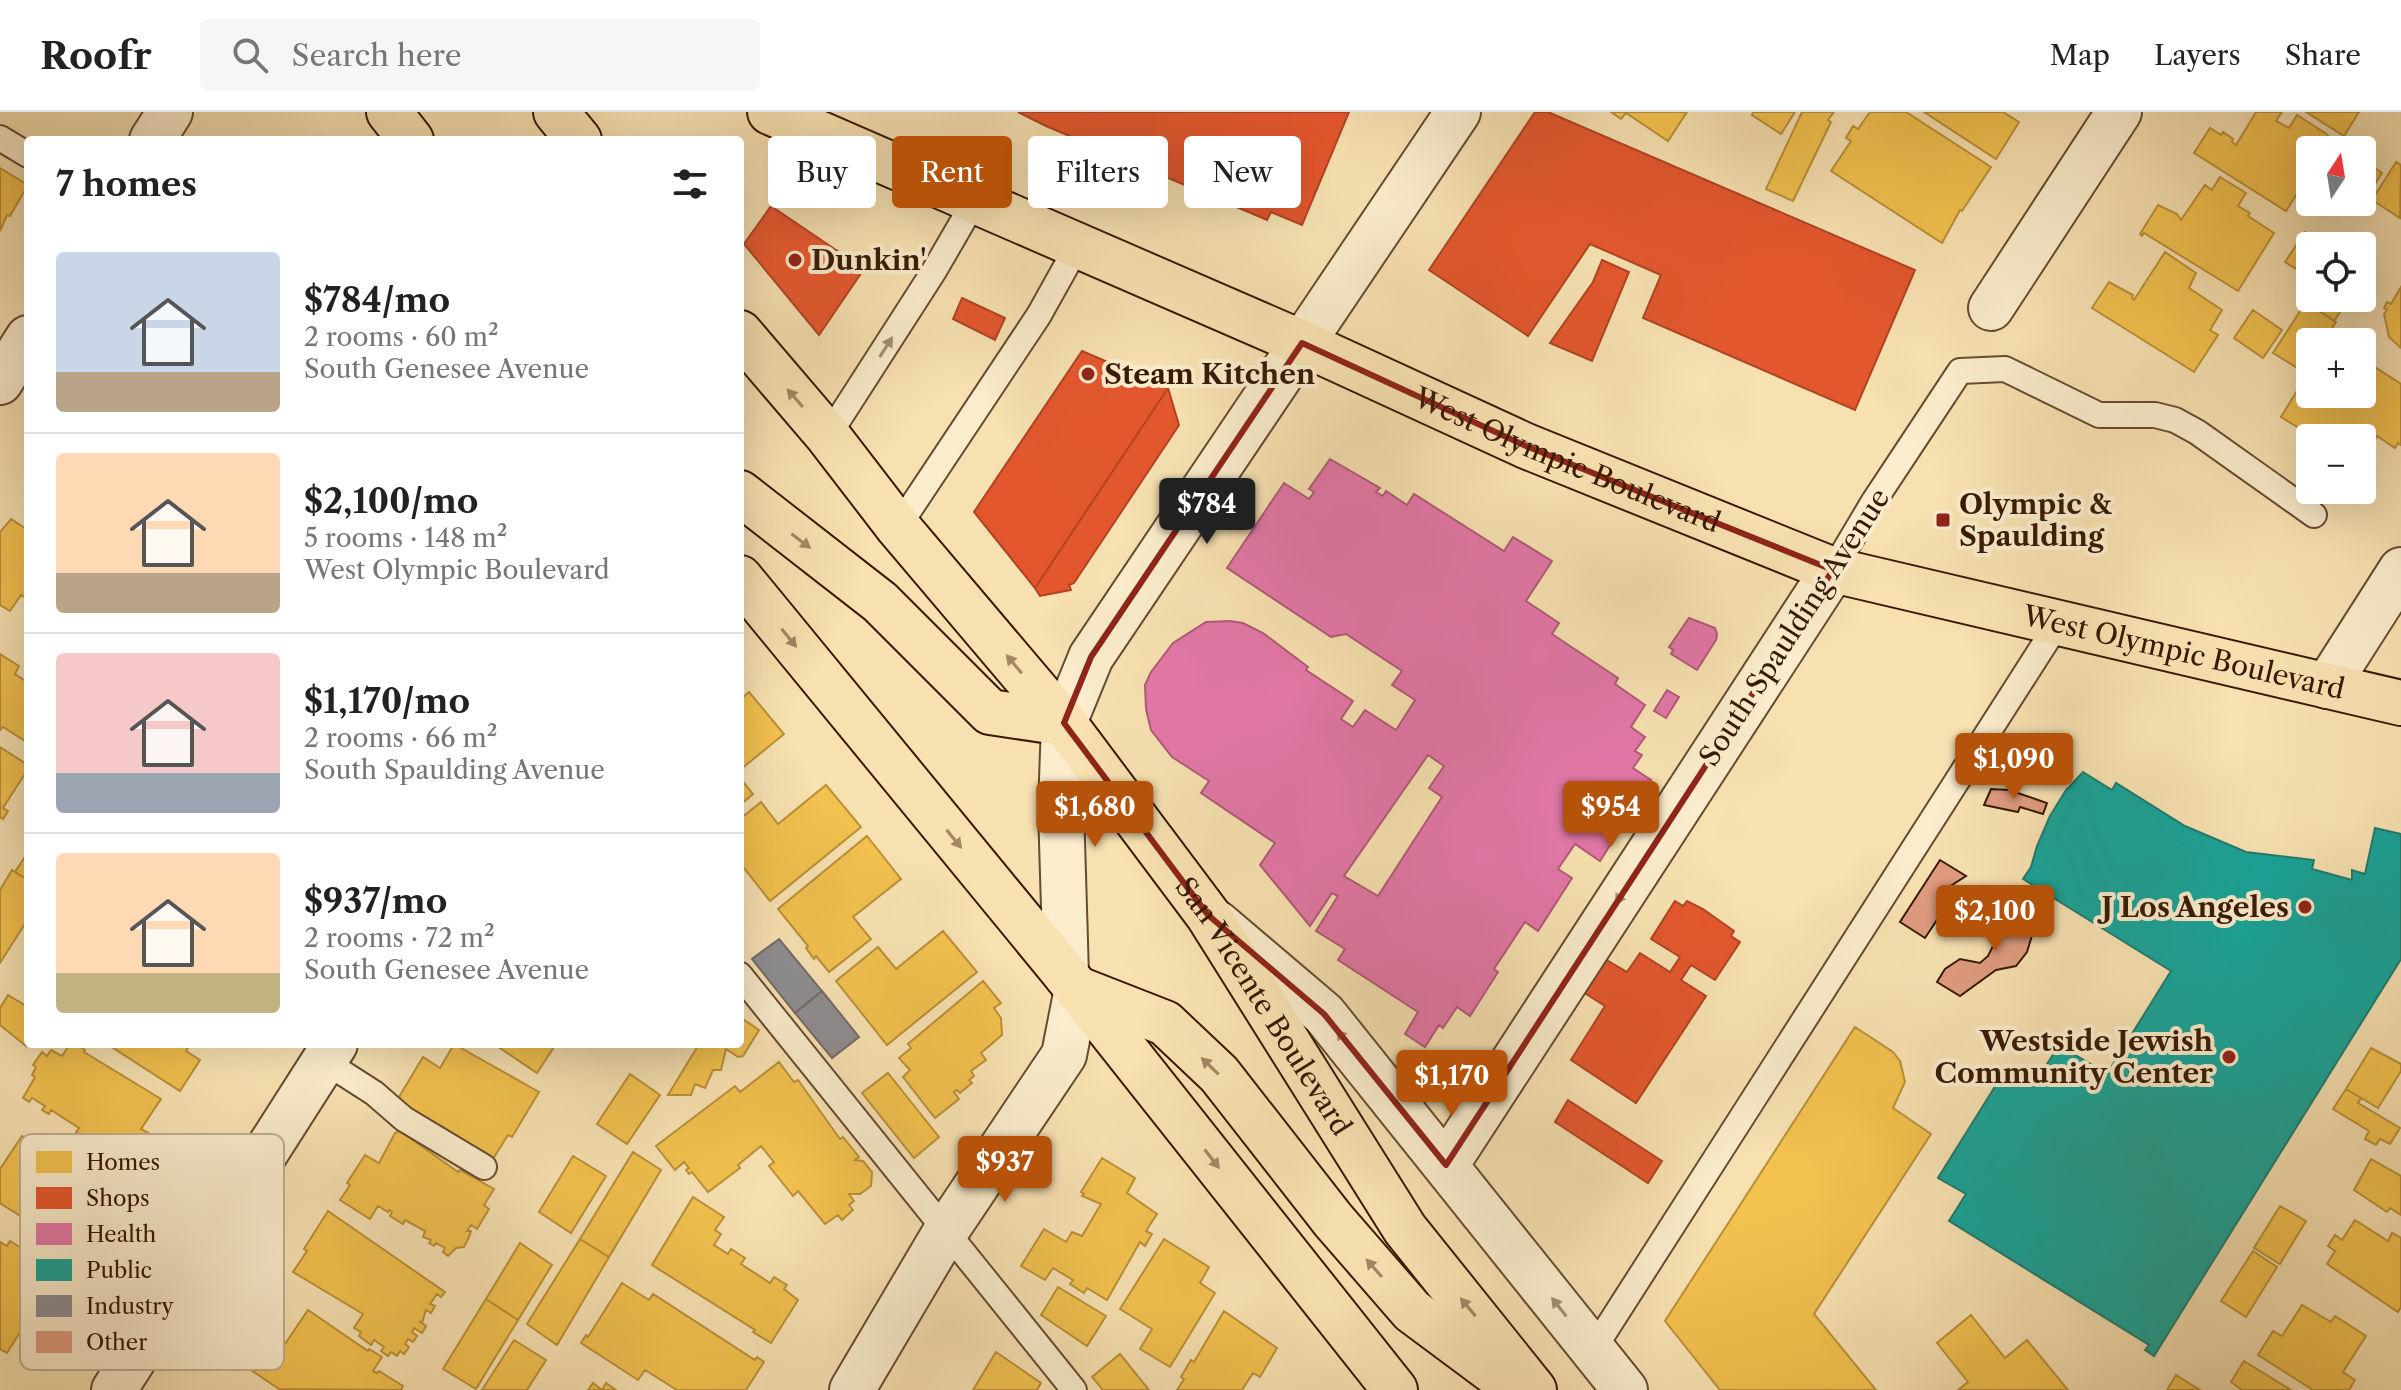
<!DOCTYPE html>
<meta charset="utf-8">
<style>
body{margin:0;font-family:"Libre Caslon Text",serif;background:#f6f6f6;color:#222;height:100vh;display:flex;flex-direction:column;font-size:30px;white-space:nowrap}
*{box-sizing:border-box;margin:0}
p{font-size:26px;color:#767676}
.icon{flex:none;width:44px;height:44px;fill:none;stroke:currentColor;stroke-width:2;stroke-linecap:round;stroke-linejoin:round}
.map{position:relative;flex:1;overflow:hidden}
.sheet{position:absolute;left:24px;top:24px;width:720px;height:912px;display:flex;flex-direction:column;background:#fff;border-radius:8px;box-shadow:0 8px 32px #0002}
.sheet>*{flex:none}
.hud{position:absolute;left:768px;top:24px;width:760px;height:72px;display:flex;gap:16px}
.needle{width:52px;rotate:12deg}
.buttons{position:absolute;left:2296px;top:24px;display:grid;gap:16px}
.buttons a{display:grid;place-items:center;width:80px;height:80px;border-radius:8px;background:#fff;box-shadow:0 8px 32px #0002;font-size:40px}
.price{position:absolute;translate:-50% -68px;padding:0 18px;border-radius:8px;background:#b45309;color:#fff;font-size:26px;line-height:52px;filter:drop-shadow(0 2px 4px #0008)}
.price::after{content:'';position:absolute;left:50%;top:48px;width:24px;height:18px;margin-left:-12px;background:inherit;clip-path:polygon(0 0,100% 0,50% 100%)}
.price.selected{background:#222;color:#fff}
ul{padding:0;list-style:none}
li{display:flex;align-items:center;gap:24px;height:200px;padding:0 32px}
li+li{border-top:2px solid #e0e0e0}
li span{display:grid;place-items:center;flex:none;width:224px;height:160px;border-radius:8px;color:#555}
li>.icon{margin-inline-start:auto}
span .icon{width:96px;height:96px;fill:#fffc;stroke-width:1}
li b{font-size:34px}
h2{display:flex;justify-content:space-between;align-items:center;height:96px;padding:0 32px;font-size:34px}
.chip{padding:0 28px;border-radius:8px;background:#fff;box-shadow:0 8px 32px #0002;font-size:28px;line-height:72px}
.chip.selected{background:#b45309;color:#fff}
header{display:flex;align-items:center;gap:48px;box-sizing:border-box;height:112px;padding:0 40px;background:#fff;border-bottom:2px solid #e0e0e0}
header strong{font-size:38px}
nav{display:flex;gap:44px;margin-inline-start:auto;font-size:28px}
.search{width:560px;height:72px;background:#f6f6f6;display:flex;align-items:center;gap:20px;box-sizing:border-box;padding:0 28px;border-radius:8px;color:#767676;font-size:30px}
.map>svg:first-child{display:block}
.homes{fill:#f2c14e;stroke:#ba8f38;stroke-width:2}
.shops{fill:#e4572e;stroke:#b04422;stroke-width:2}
.health{fill:#e377a8;stroke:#af5b77;stroke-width:2;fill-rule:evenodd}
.public{fill:#17a398;stroke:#217a6c;stroke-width:2}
.industry{fill:#8d8d92;stroke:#736a68;stroke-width:2}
.building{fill:#e09b80;stroke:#371906;stroke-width:2}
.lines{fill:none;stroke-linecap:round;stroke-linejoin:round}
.service-casing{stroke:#674b31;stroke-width:28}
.minor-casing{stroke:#674b31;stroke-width:48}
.primary-casing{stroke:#371906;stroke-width:48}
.service{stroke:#faeccc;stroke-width:24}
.minor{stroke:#faeccc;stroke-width:44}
.primary{stroke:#f7e1b1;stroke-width:44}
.oneway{fill:#a28d73}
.oneway2{fill:#a18764}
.marked{fill:none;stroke:#8f2418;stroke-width:6;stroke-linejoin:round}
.poi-dot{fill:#8f2418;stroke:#faeccc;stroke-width:3}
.labels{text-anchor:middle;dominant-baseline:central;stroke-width:8;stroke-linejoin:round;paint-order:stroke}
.poi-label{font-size:28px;font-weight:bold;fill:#371906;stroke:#faeccc;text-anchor:start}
.street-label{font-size:28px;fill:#371906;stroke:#faeccc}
.key{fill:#faeccc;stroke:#c0ad91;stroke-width:2}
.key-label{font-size:22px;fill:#371906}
</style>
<header>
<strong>Roofr</strong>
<div class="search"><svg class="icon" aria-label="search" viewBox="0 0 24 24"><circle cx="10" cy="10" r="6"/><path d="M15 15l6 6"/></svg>Search here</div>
<nav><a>Map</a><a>Layers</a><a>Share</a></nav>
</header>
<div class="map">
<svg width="2401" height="1278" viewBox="0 0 2401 1278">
<rect width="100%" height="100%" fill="#f7e1b1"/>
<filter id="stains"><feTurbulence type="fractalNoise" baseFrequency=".0025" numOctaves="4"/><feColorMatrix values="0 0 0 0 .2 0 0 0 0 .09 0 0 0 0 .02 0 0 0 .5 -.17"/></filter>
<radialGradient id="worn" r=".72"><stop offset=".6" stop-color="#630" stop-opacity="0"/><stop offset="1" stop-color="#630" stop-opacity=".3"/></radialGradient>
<!-- homes -->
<path class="homes" d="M1611,0H1687L1668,29L1626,1L1621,7Z
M1753,0H1795L1781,22L1752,3Z
M1802,0H1834L1828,8L1831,10L1793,89L1766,77Z
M1870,0H1906L1991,55L1962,99L1960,98L1942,131L1831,59L1851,29L1846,26L1853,14L1858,17Z
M1924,0H2003L2019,10L1996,47Z
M2256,0H2282L2276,9L2289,16L2297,3L2328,23L2319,38H2310V71L2302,79L2300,77L2286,99L2194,41L2210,16L2221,23L2223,20L2233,27L2232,30L2236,33Z
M2306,0H2359L2344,24Z
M2362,47L2382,61L2364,89L2362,88Z
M2396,50L2401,53L2400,106L2372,88Z
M0,56L28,73L10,104L7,103L0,119Z
M2220,65L2246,81L2238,94L2250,101L2248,104L2274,121L2238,179L2144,121L2142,124L2140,122L2158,93L2177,102L2181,108L2205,73L2212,78Z
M2305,120L2326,134H2310V166L2285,150Z
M2165,140L2196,161L2189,176L2222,198L2210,218L2218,223L2194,260L2092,196L2109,170L2133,183L2132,186L2134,188Z
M2401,175V236L2389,225L2384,202L2387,198L2384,196L2387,190L2391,192Z
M2310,184V186H2349L2334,209L2306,190Z
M2306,190L2336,210L2323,230H2310V251L2304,260L2273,241Z
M2253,198L2282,218L2263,246L2234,226Z
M2364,248L2401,272V333L2398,331L2395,336L2377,324L2362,348V326H2310V329L2300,322L2302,318L2281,305L2306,264L2310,267V282H2362Z
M11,407L28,418V487L21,483L10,499L0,493V420Z
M0,542L19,554L15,562L27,570L28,568V631L3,615L0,618Z
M749,580L784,622L740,658V588Z
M0,635L28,653V657L3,696L8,699L3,707L0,705Z
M740,666L753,682L740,693Z
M826,673L861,715L770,789L740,751V707L761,690L778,712Z
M867,724L901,767L853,805L871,827L829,860L816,844L814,847L806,836L808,834L778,797Z
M28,740V768L15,760Z
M12,758L28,768V807L0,851V778Z
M943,819L977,860L887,933L836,869L878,835L896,857Z
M983,869L1001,891L994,896L1001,906L1002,923L981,941L986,948L971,959L974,964L969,968L972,971L960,981L957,978L954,980L959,987L935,1006L903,965L910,958L899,946L911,936L908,932Z
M8,883L28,895L26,934L0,913V896Z
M740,905L759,918L743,944L738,945L726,937L721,958H713L705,976L695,972L691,983H668L699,932H740Z
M1855,915L1893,940L1900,949L1905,970L1893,996L1931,1022L1814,1202L1876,1278H1720L1665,1209Z
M70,932H76L85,938L84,940L161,987L141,1017L152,1023L133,1053L130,1051L119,1068L92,1051L97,1042L95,1041L104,1032L91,1024L89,1027L76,1020L79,1016L51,998L49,1002L42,998L45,994L32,986L29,990L23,986L35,965L32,963L36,955L33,953L42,940L47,944L51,938L62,944Z
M107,932H190L186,939L200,948L180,979Z
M454,932L539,980L512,1025L508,1023L491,1050L396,990L423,945L440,956Z
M494,932H556L537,961Z
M2371,936L2401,952V959L2378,996L2346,977Z
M779,950L794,970L798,968L840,1027L843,1025L859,1045L855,1048L863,1049L872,1060L871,1074L860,1082H849L854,1089L849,1093L853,1098L842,1108L838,1103L825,1112L798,1079L793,1084L769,1054L774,1050L761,1034L738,1053L740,1056L708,1080L692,1060L689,1062L686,1058L689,1056L684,1050L675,1058L656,1034L735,974L740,980Z
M888,961L939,1025L914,1046L862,981Z
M630,962L660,983L627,1032L597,1012Z
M2346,977L2361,986L2358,991L2400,1016L2390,1032L2380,1027L2376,1033L2365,1027L2369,1019L2333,997Z
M400,1019L458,1060L460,1058L494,1077L484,1093L489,1097L477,1117L471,1113L467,1119H471L469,1125L464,1135L456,1136L448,1144L443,1140L445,1136L436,1131L434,1134L429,1131L431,1128L423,1125L425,1119L405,1108L403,1112L390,1104L392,1100L389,1098L388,1100L378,1094L370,1107L340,1088L350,1073L347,1071L365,1043L379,1051L395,1021Z
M22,1024L57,1047L61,1041L99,1065L78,1093L99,1108L93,1117L87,1114L59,1153L28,1133L39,1116L0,1091V1057Z
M633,1040L661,1058L609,1145L580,1127Z
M573,1044L606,1064L571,1121L539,1100Z
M1102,1046L1135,1066L1127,1081L1157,1102L1146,1119L1152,1122L1145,1134L1140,1130L1107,1188L1087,1176L1084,1181L1070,1172L1073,1168L1053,1156L1045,1168L1021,1154L1044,1117L1066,1130L1072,1120L1082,1124L1101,1092L1082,1084L1084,1082L1081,1080Z
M2371,1047L2401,1064V1103L2390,1096L2387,1100L2354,1078Z
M693,1085L724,1105L715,1118L721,1122L714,1133L728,1142L731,1137L745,1146L741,1152L770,1171L774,1165L787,1173L784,1177L798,1188L771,1231L753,1220L755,1218L652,1153Z
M2280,1094L2306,1109L2280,1152L2254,1136Z
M328,1099L445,1180L441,1185L437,1182L430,1192L435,1194L431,1201L426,1198L422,1211L419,1209L426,1214L422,1221L414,1216L412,1220L417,1224L413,1230L408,1227L405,1232L409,1235L404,1242L400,1239L397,1244L391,1240L388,1244L381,1239L384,1235L374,1228L371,1233L359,1224L361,1220L354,1216L363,1202L293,1160L307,1139L304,1137Z
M2355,1108L2388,1129L2392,1121L2401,1126V1195L2398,1200L2327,1152L2335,1139L2328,1134L2335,1123L2342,1128Z
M580,1127L609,1145L557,1233L527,1212Z
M1164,1127L1209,1155L1200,1171L1215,1181L1170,1255L1140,1237L1152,1217L1120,1197Z
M10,1129L48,1153L25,1182L46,1197L41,1205L33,1200L7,1241L0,1237V1130L7,1134Z
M520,1131L552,1153L518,1208L486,1187Z
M2253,1139L2277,1155L2246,1205L2221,1189Z
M622,1171L649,1188L653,1182L755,1248L757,1245L764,1250L746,1278H677L645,1258L638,1268L581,1231L586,1223L588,1225Z
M1058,1175L1106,1204L1087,1234L1041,1203Z
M486,1187L518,1208L476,1277L443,1257Z
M2302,1193L2331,1210L2335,1204L2366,1224L2343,1260L2355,1268L2349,1278H2313L2258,1243L2273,1219L2282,1224Z
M308,1198L368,1239L369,1237L382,1245L373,1259L377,1261L379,1259L403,1274L401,1278L279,1277L239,1250L257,1223L281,1238Z
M1224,1199L1277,1236L1260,1265L1253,1261L1242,1278H1177L1184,1267L1181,1265L1191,1248L1194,1250Z
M1971,1203L2005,1246L2027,1228L2068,1278H1958L1968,1270L1937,1231Z
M514,1228L546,1248L527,1278H482Z
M996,1240L1041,1271L1037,1278H973Z
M1120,1242L1149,1278H1103L1092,1265Z
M2244,1249L2291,1278H2242L2231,1270Z
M2176,1263L2200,1278H2167Z
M593,1271L602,1278L606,1271L616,1278H588Z"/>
<!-- shops -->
<path class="shops" d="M1018,0H1349L1302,113L1271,100L1267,108L1046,14Z
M1535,0H1548L1915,158L1855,298L1643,206L1661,163L1590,132L1528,224L1429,158Z
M771,94L864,157L819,223L744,132Z
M1602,148L1629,160L1592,249L1550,231L1593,170Z
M962,186L1005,206L995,228L953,207Z
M1082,239L1168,276L1035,476L974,400Z
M1168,276L1179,313L1074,471L1069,473L1071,478L1040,484L1035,476Z
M1675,789L1683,794L1687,789L1703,797L1734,819L1731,824L1740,830L1715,868L1691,853L1681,868L1706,884L1636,991L1571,948L1605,894L1583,880L1605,847L1627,860L1640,841L1670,860L1680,845L1651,827Z
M1568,988L1662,1049L1648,1071L1555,1010Z"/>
<!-- health -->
<path class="health" d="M1330,347L1380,376L1376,380L1383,384L1386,379L1407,393L1414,382L1504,439L1513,425L1552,449L1526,489L1559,511L1552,522L1618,566L1615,572L1645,593L1631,615L1645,625L1635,639L1642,643L1633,656L1651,668L1600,749L1575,732L1558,757L1572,766L1538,819L1525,810L1494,857L1498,860L1470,904L1457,895L1443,916L1439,913L1425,935L1405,922L1418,900L1338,848L1345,837L1316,819L1338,784L1332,781L1310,814L1260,753L1275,731L1201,681L1209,669L1172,645L1151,618L1146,597L1145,573L1151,560L1173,531L1206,510L1230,509L1243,511L1263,521L1308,555L1306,558L1353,589L1341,607L1353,615L1365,598L1396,618L1415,588L1392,573L1402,559L1346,522L1331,525L1227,456L1284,371L1309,387L1314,380L1309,377ZM1428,643L1444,654L1429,676L1442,685L1378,784L1344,764Z
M1689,506L1715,516L1717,522L1716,528L1697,558L1671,542L1673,538L1669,535Z
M1667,578L1679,585L1666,606L1654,599Z"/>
<!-- public -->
<path class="public" d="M2083,660L2112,678L2116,671L2185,714L2246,740L2314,748L2312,757L2352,768V758L2365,762L2375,716L2401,722V847L2154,1244L2145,1238L2149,1233L1949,1109L1966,1082L1938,1066L2006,957L2033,974L2059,933L2107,962L2171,859L2023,767L2031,755L2037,734L2050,704L2066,678Z"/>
<!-- industry -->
<path class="industry" d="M779,827L822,879L795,901L752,847Z
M822,879L859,925L832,946L795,901Z"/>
<!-- building -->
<path class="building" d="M1991,677L2009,678L2047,691L2043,702L2020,695L2018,700L1984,693Z
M1940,748L1966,764L1938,782L1943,812L1937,808L1925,826L1900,810Z
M2025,786L2036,787L2033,820L2027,840L2016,854L1996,858L1960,884L1937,870L1945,857L1960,847L1980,851L1988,844L2001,818L2021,796Z"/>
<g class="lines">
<defs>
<path id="service" d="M0,26L28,43
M828,324L934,159L974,90
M898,415L1039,203L1078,133
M1833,458L1874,389L1960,259L2005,257L2099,303H2155L2175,308L2197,320L2314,403
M740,863L1074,1278
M324,949L374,981L404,1007L484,1055
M1593,1238L2058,511"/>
<path id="minor" d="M152,28L170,0
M1991,196L2119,0
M0,270L28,226
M2327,574L2401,458
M1217,811L1324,902L1625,1278
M1066,863L1061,696L1064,611L1091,545L1458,0
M1446,1053L1833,458
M114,1278L335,932
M852,1278L946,1119L1064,943L1077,877"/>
<g id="primary">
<path d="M389,0L411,28"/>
<path d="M556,0L579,28"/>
<path id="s1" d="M770,0L1302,231L1526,334L1833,458L2401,591"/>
<path id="s2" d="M740,221L828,324L898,415L1064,611L1208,803L1405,1117L1534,1278"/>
<path d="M740,381L880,490L990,600L1064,611"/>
<path d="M740,466L1066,863L1395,1278"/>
<path d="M1078,877L1165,911L1219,962L1333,1108L1412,1199L1510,1272"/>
</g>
</defs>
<!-- service casing -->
<use href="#service" class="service-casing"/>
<!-- minor casing -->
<use href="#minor" class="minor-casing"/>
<!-- primary casing -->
<use href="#primary" class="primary-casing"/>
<!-- service -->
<use href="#service" class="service"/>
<!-- minor -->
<use href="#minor" class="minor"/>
<!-- primary -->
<use href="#primary" class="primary"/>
</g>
<!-- one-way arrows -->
<defs><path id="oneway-solid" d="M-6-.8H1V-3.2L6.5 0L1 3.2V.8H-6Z" transform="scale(2)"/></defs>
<g class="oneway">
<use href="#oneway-solid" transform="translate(886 235) rotate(-58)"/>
<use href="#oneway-solid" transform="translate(1622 782) rotate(123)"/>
<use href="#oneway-solid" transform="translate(1344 927) rotate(-129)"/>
<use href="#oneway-solid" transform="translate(1559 1195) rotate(-128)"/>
</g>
<g class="oneway2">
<use href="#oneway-solid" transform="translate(795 286) rotate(-131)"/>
<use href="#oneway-solid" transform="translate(801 429) rotate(37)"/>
<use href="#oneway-solid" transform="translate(789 526) rotate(51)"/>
<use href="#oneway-solid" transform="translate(1014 552) rotate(-130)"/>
<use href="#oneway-solid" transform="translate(954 727) rotate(51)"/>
<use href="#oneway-solid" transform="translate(1210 954) rotate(-136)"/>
<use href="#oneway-solid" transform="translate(1212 1047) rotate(52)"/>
<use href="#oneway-solid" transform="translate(1374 1156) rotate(-131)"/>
<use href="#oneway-solid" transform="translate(1468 1195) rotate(-129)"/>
</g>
<!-- marked area -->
<path class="marked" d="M1302,231L1526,334L1833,458L1446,1053L1324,902L1208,803L1064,611L1091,545Z"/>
<!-- markers -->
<g class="poi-dot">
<circle cx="795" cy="148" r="8"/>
<circle cx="1088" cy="262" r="8"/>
<rect x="1935" y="400" width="16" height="16" rx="4"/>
<circle cx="2305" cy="795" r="8"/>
<circle cx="2229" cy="945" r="8"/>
</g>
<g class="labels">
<!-- poi labels -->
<g class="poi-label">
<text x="811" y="148">Dunkin'</text>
<text x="1104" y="262">Steam Kitchen</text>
<text x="1959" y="392">Olympic &amp;<tspan x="1959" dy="32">Spaulding</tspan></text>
<text x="2289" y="795" text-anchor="end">J Los Angeles</text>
<text x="2213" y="929" text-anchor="end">Westside Jewish<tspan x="2213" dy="32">Community Center</tspan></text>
</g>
<!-- street labels -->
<g class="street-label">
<text stroke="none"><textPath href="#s1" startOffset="870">West Olympic Boulevard</textPath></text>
<text transform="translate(1794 515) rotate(-57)">South Spaulding Avenue</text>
<text stroke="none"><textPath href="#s1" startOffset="1518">West Olympic Boulevard</textPath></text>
<text stroke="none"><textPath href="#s2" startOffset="854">San Vicente Boulevard</textPath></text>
</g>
</g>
<!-- legend -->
<rect x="20" y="1022" width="264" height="236" rx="12" class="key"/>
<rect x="36" y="1039" width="36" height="22" fill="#f2c14e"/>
<rect x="36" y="1075" width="36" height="22" fill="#e4572e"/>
<rect x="36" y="1111" width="36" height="22" fill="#e377a8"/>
<rect x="36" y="1147" width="36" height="22" fill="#17a398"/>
<rect x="36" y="1183" width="36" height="22" fill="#8d8d92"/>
<rect x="36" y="1219" width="36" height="22" fill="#e09b80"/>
<g class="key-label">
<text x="86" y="1058">Homes</text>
<text x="86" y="1094">Shops</text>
<text x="86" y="1130">Health</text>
<text x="86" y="1166">Public</text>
<text x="86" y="1202">Industry</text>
<text x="86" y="1238">Other</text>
</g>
<rect width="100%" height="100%" filter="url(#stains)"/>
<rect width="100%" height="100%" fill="url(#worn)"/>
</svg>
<div class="buttons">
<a><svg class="needle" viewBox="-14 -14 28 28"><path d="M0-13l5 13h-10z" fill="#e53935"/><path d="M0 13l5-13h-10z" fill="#767676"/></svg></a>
<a><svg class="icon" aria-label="locate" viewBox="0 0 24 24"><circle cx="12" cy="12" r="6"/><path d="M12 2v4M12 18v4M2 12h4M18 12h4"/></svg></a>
<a>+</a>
<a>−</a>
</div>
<b class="price selected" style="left:1207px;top:434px">$784</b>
<b class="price" style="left:2014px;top:689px">$1,090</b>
<b class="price" style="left:1095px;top:737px">$1,680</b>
<b class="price" style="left:1611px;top:737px">$954</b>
<b class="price" style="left:1995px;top:841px">$2,100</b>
<b class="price" style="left:1452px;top:1006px">$1,170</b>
<b class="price" style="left:1005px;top:1092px">$937</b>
<div class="hud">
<a class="chip">Buy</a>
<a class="chip selected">Rent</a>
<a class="chip">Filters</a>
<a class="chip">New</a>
</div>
<section class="sheet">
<h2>7 homes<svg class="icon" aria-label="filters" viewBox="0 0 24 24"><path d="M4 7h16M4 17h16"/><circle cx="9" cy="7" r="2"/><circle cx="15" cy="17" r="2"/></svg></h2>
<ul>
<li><span style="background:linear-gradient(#c9d6e8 75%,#b9a48a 0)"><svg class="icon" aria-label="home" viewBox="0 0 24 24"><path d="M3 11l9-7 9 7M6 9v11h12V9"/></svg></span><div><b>$784/mo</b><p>2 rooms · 60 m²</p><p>South Genesee Avenue</p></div></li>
<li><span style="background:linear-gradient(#ffd9b3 75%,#b9a48a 0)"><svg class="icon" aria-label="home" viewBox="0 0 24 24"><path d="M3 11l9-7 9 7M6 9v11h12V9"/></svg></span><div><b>$2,100/mo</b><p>5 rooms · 148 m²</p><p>West Olympic Boulevard</p></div></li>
<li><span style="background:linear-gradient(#f6c9c9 75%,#9aa5b1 0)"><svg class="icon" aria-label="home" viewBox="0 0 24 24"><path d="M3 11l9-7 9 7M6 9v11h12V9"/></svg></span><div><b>$1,170/mo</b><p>2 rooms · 66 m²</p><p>South Spaulding Avenue</p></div></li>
<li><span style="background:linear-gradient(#ffd9b3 75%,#c2b280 0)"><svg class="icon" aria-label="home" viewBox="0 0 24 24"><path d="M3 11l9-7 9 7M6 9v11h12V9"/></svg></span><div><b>$937/mo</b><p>2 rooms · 72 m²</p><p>South Genesee Avenue</p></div></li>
</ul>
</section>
</div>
